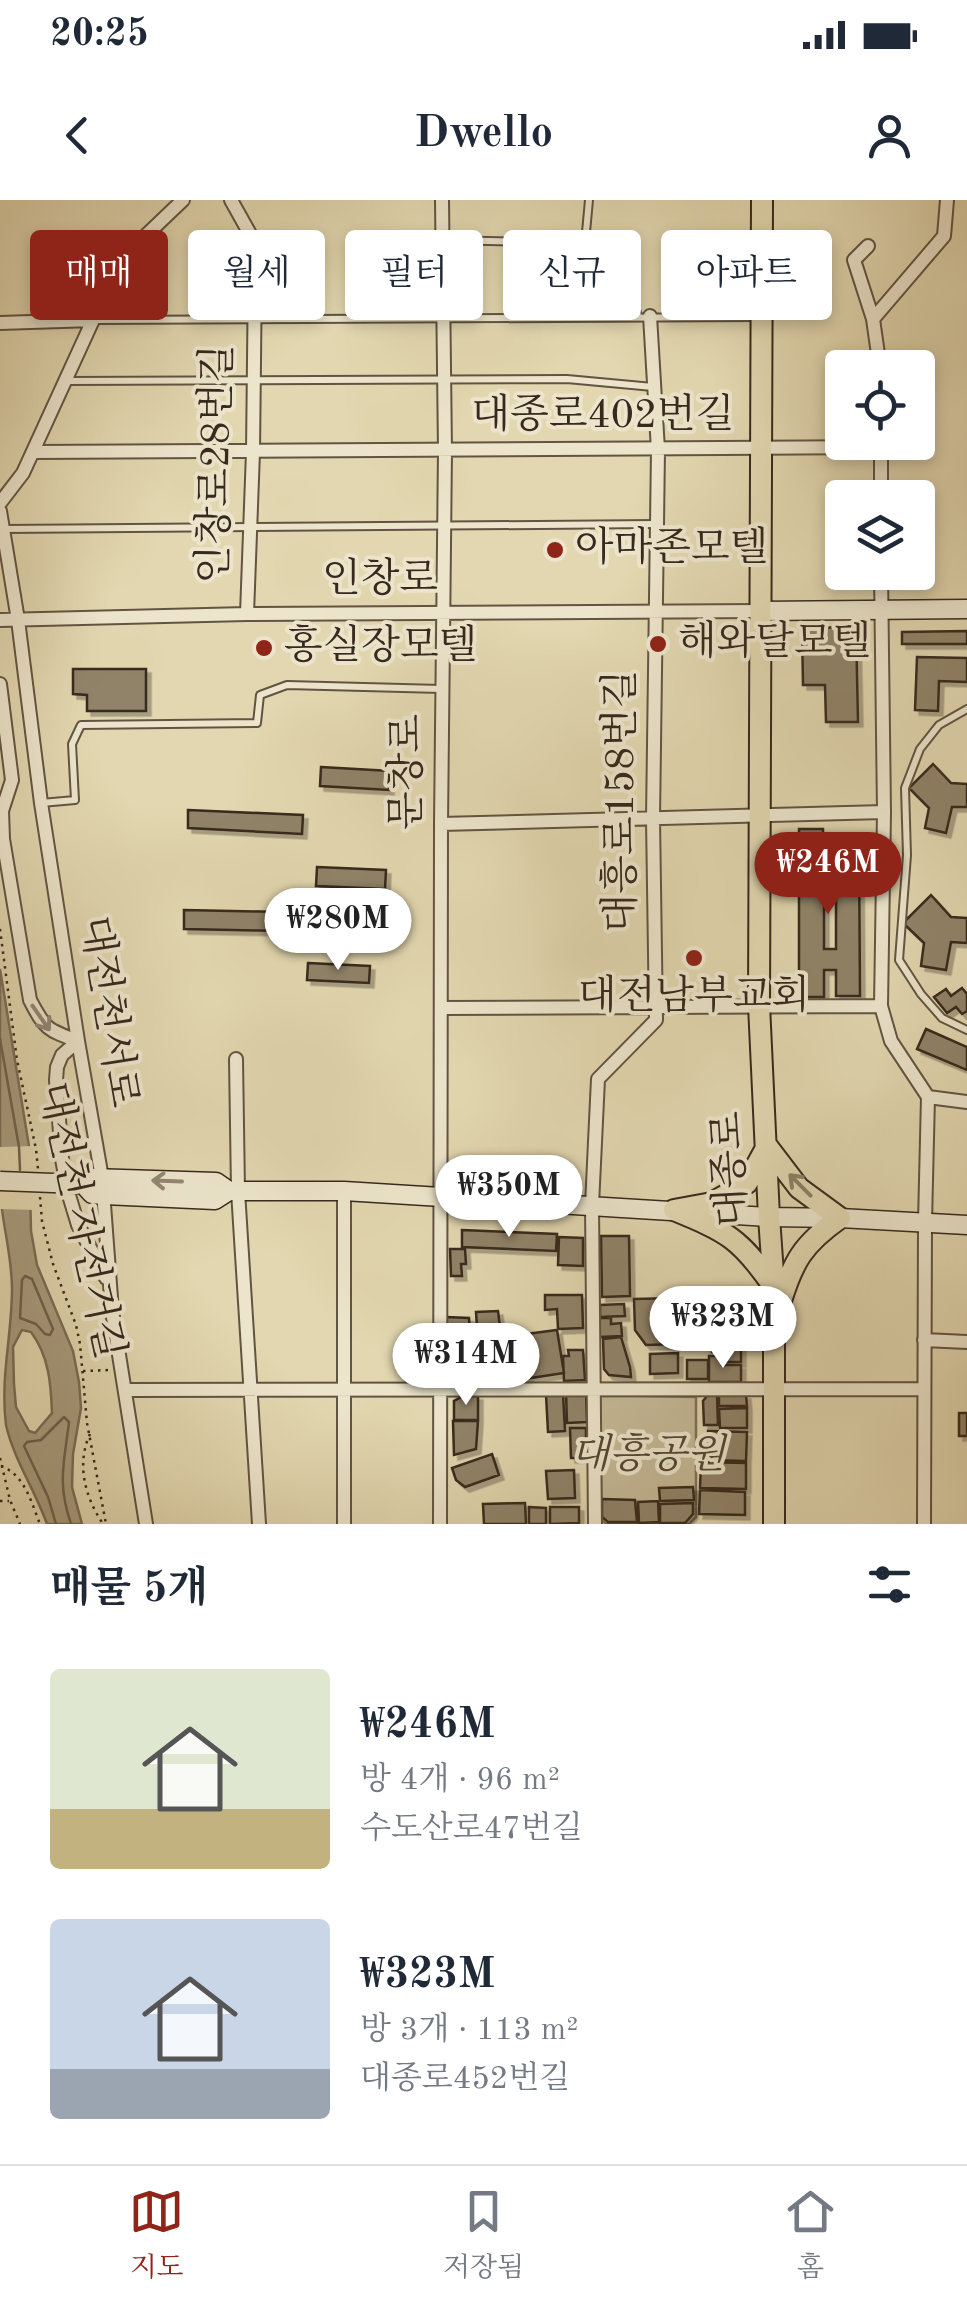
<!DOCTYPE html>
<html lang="ko">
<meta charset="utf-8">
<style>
body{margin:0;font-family:"Old Standard TT","Noto Serif KR",serif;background:#f6f6f7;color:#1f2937;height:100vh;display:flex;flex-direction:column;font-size:38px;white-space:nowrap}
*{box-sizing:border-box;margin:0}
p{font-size:32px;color:#747a83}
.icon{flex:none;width:55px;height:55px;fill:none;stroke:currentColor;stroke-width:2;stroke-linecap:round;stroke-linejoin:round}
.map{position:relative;height:1324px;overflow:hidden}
.panel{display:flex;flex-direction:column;background:#fff;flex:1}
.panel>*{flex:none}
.banner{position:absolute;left:30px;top:30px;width:908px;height:90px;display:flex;gap:20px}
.fabs{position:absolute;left:825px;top:150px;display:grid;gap:20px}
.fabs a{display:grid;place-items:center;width:110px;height:110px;border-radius:10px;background:#fff;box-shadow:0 5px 15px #0003;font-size:50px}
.price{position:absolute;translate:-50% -85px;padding:0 22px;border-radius:35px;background:#fff;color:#222;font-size:32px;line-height:65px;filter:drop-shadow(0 2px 5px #0008)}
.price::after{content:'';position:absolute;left:50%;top:60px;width:30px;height:22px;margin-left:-15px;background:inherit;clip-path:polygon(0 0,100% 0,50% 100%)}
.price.selected{background:#8f2418;color:#fff}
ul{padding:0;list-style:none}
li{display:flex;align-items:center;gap:30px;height:250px;padding:0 50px}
li span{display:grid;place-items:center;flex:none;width:280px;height:200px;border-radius:10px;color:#555}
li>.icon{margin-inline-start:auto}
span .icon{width:120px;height:120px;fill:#fffc;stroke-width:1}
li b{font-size:42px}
h2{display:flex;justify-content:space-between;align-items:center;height:120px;padding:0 50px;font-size:42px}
.chip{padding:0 35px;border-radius:10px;background:#fff;box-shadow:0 5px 15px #0003;font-size:35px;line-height:90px}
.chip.selected{background:#8f2418;color:#fff}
.status{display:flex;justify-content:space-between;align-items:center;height:70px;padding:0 50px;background:#fff;direction:ltr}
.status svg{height:28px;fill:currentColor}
header{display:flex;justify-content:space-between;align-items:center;height:130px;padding:0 50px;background:#fff;font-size:45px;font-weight:600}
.tabs{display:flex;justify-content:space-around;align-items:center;height:140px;border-top:2px solid #e0e1e3;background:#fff;font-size:28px;color:#747a83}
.tabs a{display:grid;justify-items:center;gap:5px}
.tabs .selected{color:#8f2418}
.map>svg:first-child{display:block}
.green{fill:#c5b997;stroke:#7e715a;stroke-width:2.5}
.water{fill:#a89c7e;stroke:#7b6e57;stroke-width:2.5;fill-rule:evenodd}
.pier{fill:#e2d7b0}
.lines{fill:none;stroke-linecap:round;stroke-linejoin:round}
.shore{stroke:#70624e;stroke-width:2.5}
.building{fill:#908369;stroke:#37291d;stroke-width:2.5;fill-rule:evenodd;filter:url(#shadow)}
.lane-casing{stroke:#625442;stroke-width:10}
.street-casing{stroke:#625442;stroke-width:16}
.secondary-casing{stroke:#37291d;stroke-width:21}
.primary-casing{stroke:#37291d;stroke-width:24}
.path{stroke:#37291d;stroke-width:2.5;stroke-dasharray:2.5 5;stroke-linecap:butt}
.lane{stroke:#ece5cc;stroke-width:6}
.street{stroke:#ece5cc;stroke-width:12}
.secondary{stroke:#ece5cc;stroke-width:18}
.primary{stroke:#e2d7b0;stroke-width:20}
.secondary-bridge-casing{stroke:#37291d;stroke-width:21;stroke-linecap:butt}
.secondary-bridge{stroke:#ece5cc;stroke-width:18}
.oneway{stroke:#928774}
.oneway2{stroke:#8c8066}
.poi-dot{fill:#8f2418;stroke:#ece5cc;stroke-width:4}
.labels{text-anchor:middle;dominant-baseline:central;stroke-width:8;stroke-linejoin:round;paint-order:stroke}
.street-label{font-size:40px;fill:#37291d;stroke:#ece5cc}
.poi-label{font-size:40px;fill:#37291d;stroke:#ece5cc;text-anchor:start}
.park-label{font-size:40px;font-style:italic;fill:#534635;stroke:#ece5cc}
</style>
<div class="status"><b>20:25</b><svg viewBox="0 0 49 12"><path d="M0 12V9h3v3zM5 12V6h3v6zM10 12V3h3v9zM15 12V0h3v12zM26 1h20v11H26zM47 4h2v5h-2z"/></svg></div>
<header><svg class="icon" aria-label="back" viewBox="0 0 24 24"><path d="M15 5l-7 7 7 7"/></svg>Dwello<svg class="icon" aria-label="person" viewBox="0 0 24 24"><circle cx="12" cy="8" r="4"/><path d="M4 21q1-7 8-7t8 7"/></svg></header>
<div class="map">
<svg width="967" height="1324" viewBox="0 0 967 1324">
<defs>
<filter id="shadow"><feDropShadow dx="4.5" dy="4.5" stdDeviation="0" flood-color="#0004"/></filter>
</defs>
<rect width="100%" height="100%" fill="#e2d7b0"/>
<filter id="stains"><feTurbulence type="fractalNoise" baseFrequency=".002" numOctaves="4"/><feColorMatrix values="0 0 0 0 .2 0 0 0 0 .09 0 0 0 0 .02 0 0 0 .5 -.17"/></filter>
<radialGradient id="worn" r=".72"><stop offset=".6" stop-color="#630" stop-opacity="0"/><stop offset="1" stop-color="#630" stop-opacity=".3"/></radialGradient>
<!-- green -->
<path class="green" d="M600,1195L696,1197V1317L689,1324H606L600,1318Z"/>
<!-- water -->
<path class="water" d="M0,769L29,946L31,1031L37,1065L73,1151L79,1182L81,1208L73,1254L72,1287L82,1324H47C35,1290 14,1260 6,1225C0,1177 12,1136 12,1089C12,1055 2,1024 0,990C0,917 0,842 0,769ZM22,1130L31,1132C49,1156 51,1184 52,1213L35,1233L29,1231L16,1207L14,1184L13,1147Z"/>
<!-- pier -->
<path class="pier" d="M34,946L35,1010L0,1009V947Z"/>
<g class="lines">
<!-- shore -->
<path class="shore" d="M0,839L19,947L20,970
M25,1076L32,1079L53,1129L50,1135L45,1134L36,1124L20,1118L22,1080Z
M56,1324L48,1297L24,1246L27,1242L41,1240L64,1217L69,1222C64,1264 57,1283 71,1324"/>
</g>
<!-- building -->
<path class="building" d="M856,427L858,522H826L825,485H803L802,428Z
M967,431V444H902V432Z
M917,457L967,458V482L939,481L938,511L915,510Z
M73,469H146V511H87V495L73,494Z
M933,564L951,583L967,584V607H952L946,633L925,628L929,608L909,588Z
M321,567L390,571L389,590L320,586Z
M188,610L303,615L302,634L188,628Z
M799,629H823L824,674H836L835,645H859L860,796H836V770H824V797H799ZM824,694H836V749H824Z
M317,667L386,670L385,689L316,686Z
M931,695L951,717L967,718V743L951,742L946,770L921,766L924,743L903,723Z
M184,710L285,712L284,731L184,729Z
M308,763L370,766L369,783L307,780Z
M962,788L967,794V811L962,814L956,807L947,813L934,797L946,789L951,796Z
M926,829L967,847V870L917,849Z
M462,1030L557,1034L556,1051L462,1047Z
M601,1036H629L630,1096L602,1097Z
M559,1037L583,1038V1066L558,1065Z
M450,1049H465L466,1064H461L462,1076H451Z
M545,1095H582L583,1128L558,1129L557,1109L545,1110Z
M677,1098L679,1144L646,1145L635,1130L634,1099Z
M624,1104L625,1116L600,1117V1105Z
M498,1111L500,1127L477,1128L476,1112Z
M446,1117L469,1118L471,1153L447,1154Z
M696,1117V1128L681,1129L680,1118Z
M598,1118H611V1124L621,1123L622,1136L600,1137Z
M712,1118L741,1119V1162H724V1152H712Z
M557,1130L564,1173L524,1179L518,1135Z
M621,1137L630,1167L631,1177L609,1175L604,1169L603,1139Z
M568,1150H583L585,1180L564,1181L563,1156H569Z
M678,1153V1173L650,1174V1154Z
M446,1156H472L473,1171L481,1170V1183L456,1182L455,1176H447Z
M709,1156H722V1165H741V1182H709Z
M687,1160H708V1179H687Z
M509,1169L512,1172L514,1186L489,1187L483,1180L486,1170Z
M586,1191L587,1222L567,1223L566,1192Z
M563,1194L565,1231L548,1232L546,1195Z
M708,1195H717L718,1225H704L703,1201Z
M719,1195H746L747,1206H719Z
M463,1196H478V1220H454V1201Z
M747,1208V1228H720L719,1209Z
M959,1213H967V1236H959Z
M453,1221H478L476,1249L454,1255Z
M570,1228H586V1251L580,1258H571Z
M708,1231L747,1232L746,1261L707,1260Z
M492,1254L499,1275L465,1287L456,1280L452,1268Z
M701,1262L746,1263V1289L700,1288Z
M574,1270L575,1298L548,1299L546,1271Z
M693,1287L694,1300L660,1301L659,1288Z
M700,1290L745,1292V1315L699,1314Z
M602,1299L635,1300L637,1322H608L602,1317Z
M658,1301L659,1322L639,1323L638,1302Z
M525,1303L526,1324H484L483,1304Z
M693,1303V1314L685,1323H660V1304Z
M529,1307L546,1308V1324H529Z
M550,1307H579V1323L550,1324Z"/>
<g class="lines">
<defs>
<path id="lane" d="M444,40L585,43L607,61L629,87L638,116
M585,43L589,0
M93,120L760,117
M66,181L567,179L653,187
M4,329L656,324
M967,509L939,525L920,549L905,588L907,655L899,760L921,794L942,818L967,830
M41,603L75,600L72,544L81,525L257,523L260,495L287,485L441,489"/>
<path id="street" d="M231,0L250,34L255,69L253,252L247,414
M868,46L854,60L873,119L880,168
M873,119L944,36L947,0
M0,123L93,120
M33,252L881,247
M881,298V242
M0,303L23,273L93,120L140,41L183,0
M0,311L18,420L41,603L78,841L102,978L112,1111L146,1324
M881,372L884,612L881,806L891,841L928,897L967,902
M0,420L247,414L760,411
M0,484L12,580L2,611L3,639L30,800C45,829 47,830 78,841L62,855L57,867L56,880L62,959L68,992L78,1025L106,1078
M441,624L884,612
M441,808L881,806
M236,859L238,991L259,1324
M924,1140L967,1142
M125,1190L924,1189
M344,1324V991
M440,1324L441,624L445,251L442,0
M595,1324L592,1005L598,879L656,820L653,619L658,250L650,116
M924,1324L925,1022L928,897"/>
<path id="secondary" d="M760,411L967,409
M80,984L92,978L216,982L229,991
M83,984L92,994L104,995L215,1000L229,991H344L769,1017L840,1018L967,1025"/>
<path id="primary" d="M762,0L759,805L769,1017L774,1088V1324
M767,946L799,988L840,1018C803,1044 793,1061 780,1104
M674,1010C727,1032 740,1038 773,1086
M674,1010L712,1003L747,983L766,948"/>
</defs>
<!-- lane casing -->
<use href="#lane" class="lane-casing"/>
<!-- street casing -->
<use href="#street" class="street-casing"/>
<!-- secondary casing -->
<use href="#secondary" class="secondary-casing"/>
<!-- primary casing -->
<use href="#primary" class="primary-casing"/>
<!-- path -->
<path class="path" d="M0,729L17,860L36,949L38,969
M40,997L42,1021L53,1064L76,1125L80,1144L87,1223L106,1324
M83,1171L110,1170
M90,1234C76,1264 85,1297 103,1324
M0,1258L10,1300L20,1324
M1,1266C25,1275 31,1302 40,1324
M0,1301H9"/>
<!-- lane -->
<use href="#lane" class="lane"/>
<!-- street -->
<use href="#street" class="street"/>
<!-- secondary -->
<use href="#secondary" class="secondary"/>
<!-- primary -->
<use href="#primary" class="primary"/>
<defs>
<path id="secondary-bridge" d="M0,981L80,984"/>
</defs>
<!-- secondary-bridge casing -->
<use href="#secondary-bridge" class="secondary-bridge-casing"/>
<!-- secondary-bridge -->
<use href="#secondary-bridge" class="secondary-bridge"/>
</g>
<!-- one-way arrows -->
<defs><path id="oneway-shaft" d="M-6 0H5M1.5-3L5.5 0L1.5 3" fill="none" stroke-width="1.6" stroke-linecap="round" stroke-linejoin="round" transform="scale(2.5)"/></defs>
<g class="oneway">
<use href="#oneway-shaft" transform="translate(41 818) rotate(55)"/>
<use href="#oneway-shaft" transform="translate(167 981) rotate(-178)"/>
</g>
<use class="oneway2" href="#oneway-shaft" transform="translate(800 985) rotate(-135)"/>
<!-- markers -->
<g class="poi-dot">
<circle cx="555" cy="350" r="10"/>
<circle cx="658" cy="444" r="10"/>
<circle cx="264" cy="448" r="10"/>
<circle cx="694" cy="758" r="10"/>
</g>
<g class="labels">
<!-- street labels -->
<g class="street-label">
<text x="603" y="217">대종로402번길</text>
<text transform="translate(218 264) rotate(-89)">인창로28번길</text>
<text x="380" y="381">인창로</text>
<text transform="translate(409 572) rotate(-90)">문창로</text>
<text transform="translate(623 601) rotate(-90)">대흥로158번길</text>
<text transform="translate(107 812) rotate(81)">대전천서로</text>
<text transform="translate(732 969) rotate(-93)">대종로</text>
<text transform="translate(79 1021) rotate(78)">대전천 자전거길</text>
</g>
<!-- poi labels -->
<g class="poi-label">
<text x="575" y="350">아마존모텔</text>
<text x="678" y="444">해와달모텔</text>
<text x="284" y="448">홍실장모텔</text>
<text x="694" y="798" text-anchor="middle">대전남부교회</text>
</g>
<!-- park labels -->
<g class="park-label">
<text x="648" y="1257">대흥공원</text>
</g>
</g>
<rect width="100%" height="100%" filter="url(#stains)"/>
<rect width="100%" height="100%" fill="url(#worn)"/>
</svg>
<div class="fabs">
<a><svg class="icon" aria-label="locate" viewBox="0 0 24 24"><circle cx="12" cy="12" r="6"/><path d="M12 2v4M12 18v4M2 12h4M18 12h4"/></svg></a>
<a><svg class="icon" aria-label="layers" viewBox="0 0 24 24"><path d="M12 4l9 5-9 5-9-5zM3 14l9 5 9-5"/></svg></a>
</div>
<b class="price selected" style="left:828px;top:717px">₩246M</b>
<b class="price" style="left:338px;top:773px">₩280M</b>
<b class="price" style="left:509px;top:1040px">₩350M</b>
<b class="price" style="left:723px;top:1171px">₩323M</b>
<b class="price" style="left:466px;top:1208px">₩314M</b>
<div class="banner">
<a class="chip selected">매매</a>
<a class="chip">월세</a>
<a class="chip">필터</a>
<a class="chip">신규</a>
<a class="chip">아파트</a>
</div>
</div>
<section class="panel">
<h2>매물 5개<svg class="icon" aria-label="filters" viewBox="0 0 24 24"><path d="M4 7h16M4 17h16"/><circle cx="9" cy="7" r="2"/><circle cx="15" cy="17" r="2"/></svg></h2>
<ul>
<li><span style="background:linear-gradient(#dfe7d0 70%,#c2b280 0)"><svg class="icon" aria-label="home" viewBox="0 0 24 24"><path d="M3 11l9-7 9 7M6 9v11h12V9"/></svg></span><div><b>₩246M</b><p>방 4개 · 96 m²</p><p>수도산로47번길</p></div></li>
<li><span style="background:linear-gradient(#c9d6e8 75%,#9aa5b1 0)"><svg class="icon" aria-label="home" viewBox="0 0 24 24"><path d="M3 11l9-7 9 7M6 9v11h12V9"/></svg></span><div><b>₩323M</b><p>방 3개 · 113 m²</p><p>대종로452번길</p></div></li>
</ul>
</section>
<nav class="tabs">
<a class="selected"><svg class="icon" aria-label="map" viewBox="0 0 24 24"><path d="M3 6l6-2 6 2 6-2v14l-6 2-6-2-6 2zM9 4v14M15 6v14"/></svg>지도</a>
<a><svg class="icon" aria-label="saved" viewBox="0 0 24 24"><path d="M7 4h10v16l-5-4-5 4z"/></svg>저장됨</a>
<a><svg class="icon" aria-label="home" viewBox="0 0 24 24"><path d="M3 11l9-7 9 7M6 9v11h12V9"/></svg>홈</a>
</nav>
